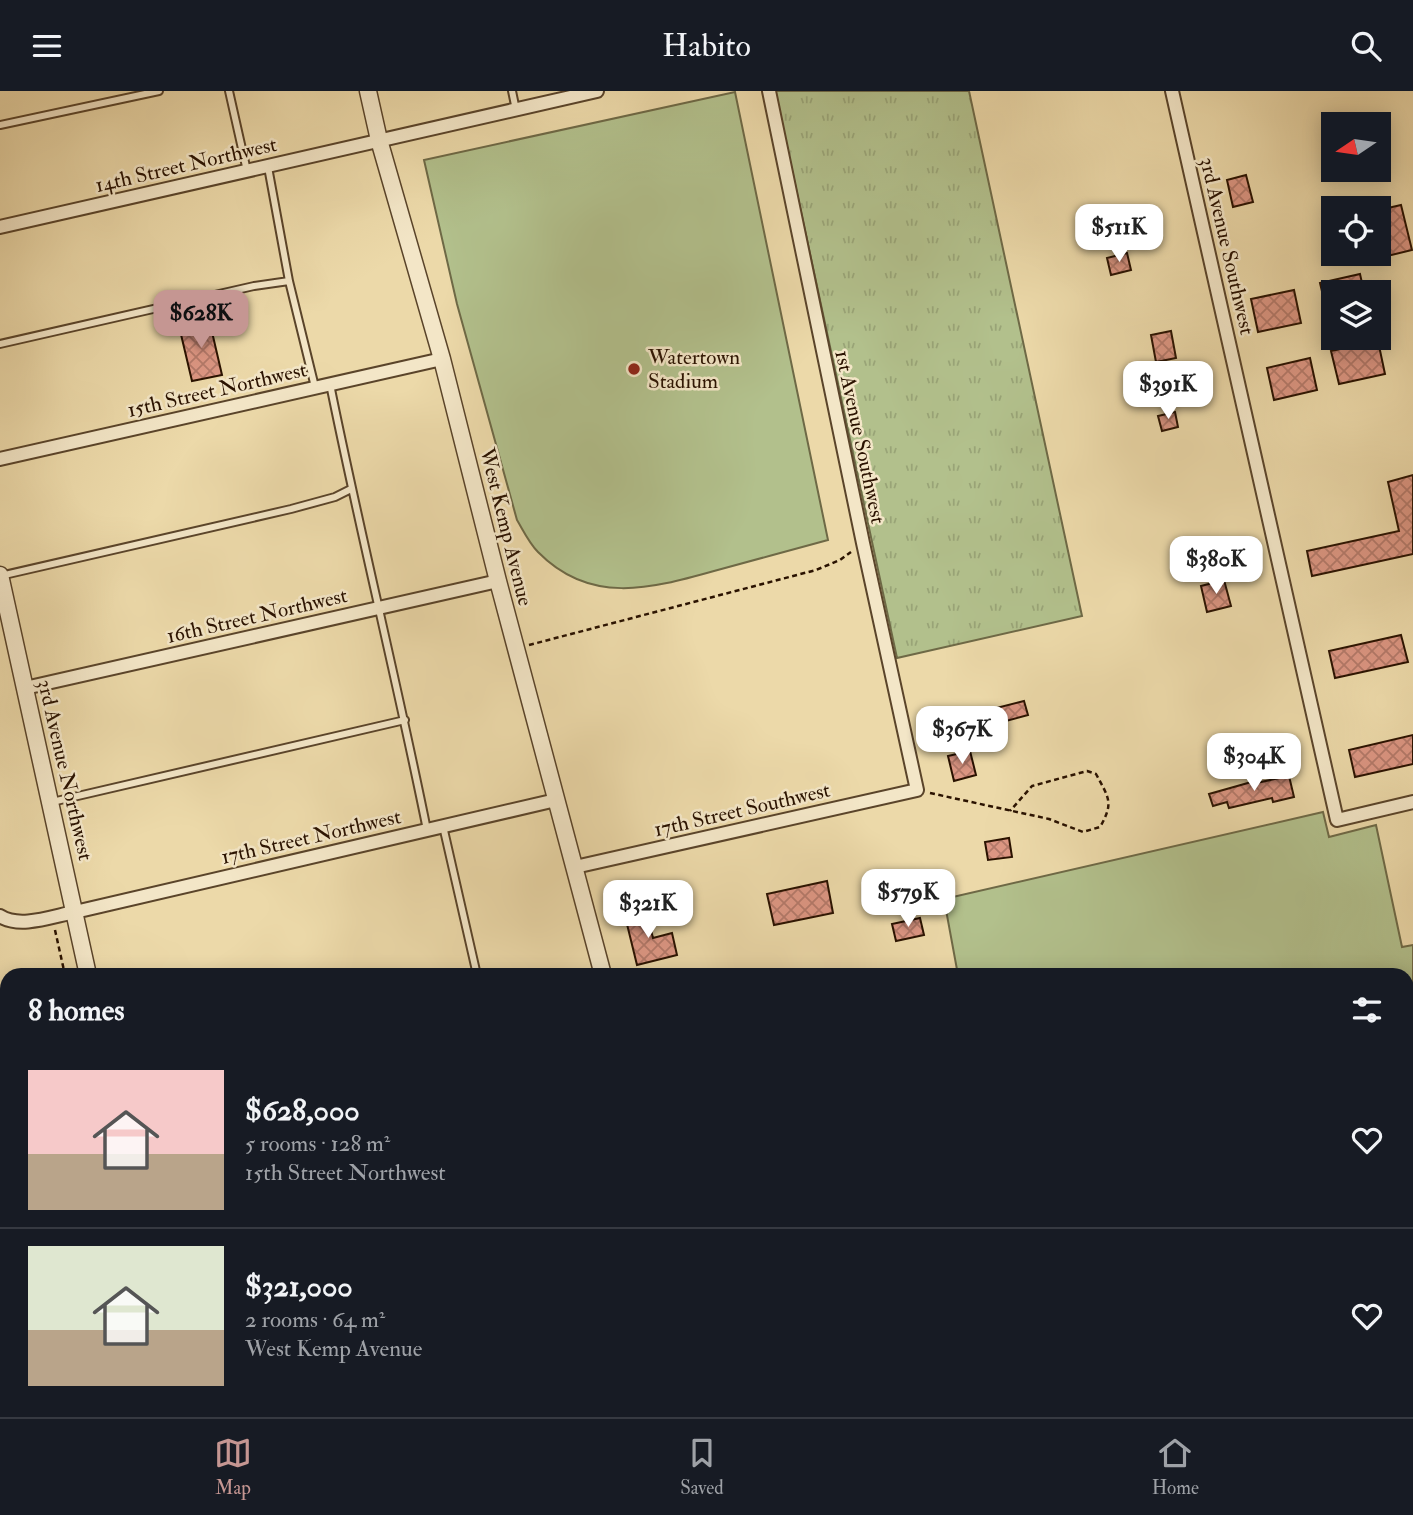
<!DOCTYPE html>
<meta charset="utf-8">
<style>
body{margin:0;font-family:"IM FELL Double Pica",serif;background:#242831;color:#f1f3f6;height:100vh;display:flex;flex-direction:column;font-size:26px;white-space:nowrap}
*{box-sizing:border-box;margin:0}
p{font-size:23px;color:#9ea1a6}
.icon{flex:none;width:38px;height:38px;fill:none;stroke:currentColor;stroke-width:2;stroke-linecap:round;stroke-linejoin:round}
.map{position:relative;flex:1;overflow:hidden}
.panel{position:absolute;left:0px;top:877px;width:1414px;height:450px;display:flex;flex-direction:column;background:#171b24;border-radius:21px 21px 0 0;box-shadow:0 4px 18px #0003}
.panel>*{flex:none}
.needle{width:46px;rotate:257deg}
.controls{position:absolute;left:1321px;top:21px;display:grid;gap:14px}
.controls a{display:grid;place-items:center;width:70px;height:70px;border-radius:0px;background:#171b24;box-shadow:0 4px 18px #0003;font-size:35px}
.price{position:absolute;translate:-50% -60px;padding:0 16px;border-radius:14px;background:#fff;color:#222;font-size:23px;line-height:46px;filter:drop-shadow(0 2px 4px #0008)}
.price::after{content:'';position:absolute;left:50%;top:42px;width:21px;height:16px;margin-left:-10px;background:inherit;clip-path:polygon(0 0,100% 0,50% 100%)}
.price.on{background:#c59692;color:#111}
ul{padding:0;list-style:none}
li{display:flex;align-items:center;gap:21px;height:175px;padding:0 28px}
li+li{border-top:2px solid #363941}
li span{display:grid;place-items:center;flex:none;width:196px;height:140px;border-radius:0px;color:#555}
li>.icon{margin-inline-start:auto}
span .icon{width:84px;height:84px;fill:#fffc;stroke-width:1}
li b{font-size:30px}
h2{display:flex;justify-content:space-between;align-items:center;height:84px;padding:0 28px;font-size:30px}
header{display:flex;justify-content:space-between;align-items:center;height:91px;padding:0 28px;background:#171b24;font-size:32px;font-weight:600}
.dock{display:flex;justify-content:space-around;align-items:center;height:98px;border-top:2px solid #363941;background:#171b24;font-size:19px;color:#9ea1a6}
.dock a{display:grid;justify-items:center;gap:4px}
.dock .on{color:#c59692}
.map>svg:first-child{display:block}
.grass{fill:url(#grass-tufts);stroke:#6e6946;stroke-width:2}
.pitch{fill:#b2c08c;stroke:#6e6946;stroke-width:2}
.building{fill:url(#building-cross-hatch);stroke:#2a1200;stroke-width:2}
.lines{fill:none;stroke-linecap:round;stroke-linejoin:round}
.service-casing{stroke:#5a442a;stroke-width:10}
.minor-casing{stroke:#5a442a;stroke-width:16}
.tertiary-casing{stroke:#5a442a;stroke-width:19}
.path{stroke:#2a1200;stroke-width:2.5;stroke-dasharray:5 3.5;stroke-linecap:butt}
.service{stroke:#f3e6c7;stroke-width:6}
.minor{stroke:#f3e6c7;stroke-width:12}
.tertiary{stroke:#f3e6c7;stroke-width:16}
.poi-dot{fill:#8f2418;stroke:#f3e6c7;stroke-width:2.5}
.labels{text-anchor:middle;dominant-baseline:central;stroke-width:5;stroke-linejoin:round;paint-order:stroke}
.street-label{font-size:21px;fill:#2a1200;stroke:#f3e6c7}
.poi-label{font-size:21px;fill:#2a1200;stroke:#f3e6c7;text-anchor:start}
</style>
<header><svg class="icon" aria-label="menu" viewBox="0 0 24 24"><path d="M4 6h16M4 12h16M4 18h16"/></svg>Habito<svg class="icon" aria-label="search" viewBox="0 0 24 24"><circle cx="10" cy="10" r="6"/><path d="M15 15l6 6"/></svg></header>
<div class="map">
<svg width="1413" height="1326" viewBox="0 0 1413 1326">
<defs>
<pattern id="grass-tufts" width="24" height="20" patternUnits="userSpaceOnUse" patternTransform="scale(1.75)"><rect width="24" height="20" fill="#b2c08c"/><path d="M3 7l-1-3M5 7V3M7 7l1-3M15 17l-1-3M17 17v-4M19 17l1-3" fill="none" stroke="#99a477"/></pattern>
<pattern id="building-cross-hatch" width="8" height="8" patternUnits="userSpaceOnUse" patternTransform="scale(1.75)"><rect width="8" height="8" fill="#dc9683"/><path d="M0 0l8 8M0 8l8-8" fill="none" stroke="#b37969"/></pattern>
</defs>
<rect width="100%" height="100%" fill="#ecd9a9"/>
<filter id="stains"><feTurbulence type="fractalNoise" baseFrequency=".00286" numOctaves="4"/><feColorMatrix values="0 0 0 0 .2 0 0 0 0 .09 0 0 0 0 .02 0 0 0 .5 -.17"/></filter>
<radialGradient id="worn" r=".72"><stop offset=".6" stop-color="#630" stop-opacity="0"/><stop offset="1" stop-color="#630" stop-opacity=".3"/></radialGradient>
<!-- grass -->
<path class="grass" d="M775,0H969L1082,525L897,567Z"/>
<!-- pitch -->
<path class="pitch" d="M735,1L828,449C790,459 752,470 714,480C650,498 590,514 538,461C529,452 523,439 517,429L457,213L424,69Z
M1323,721L1329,746L1376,734L1402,856L1413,854V1176L1407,1177V884H958L944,808Z
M7,1080V1320H96L98,1326H0V1081Z"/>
<!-- building -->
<path class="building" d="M1246,84L1253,111L1233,116L1227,89Z
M1401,114L1412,159L1379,167V119Z
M1127,162L1131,179L1111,184L1107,167Z
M1360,183L1364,201H1334V229L1329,230L1320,192Z
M1294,199L1301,232L1258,241L1251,208Z
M209,228L222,284L192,290L179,235Z
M1171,240L1176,267L1156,271L1151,244Z
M1378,250L1385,283L1339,293L1331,260Z
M1310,267L1317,299L1274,309L1267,277Z
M1175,321L1178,336L1162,340L1158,325Z
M1413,384V463L1312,485L1307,460L1399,440L1388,391Z
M1224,489L1231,515L1207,521L1201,495Z
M1401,544L1408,571L1335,587L1329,560Z
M1024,610L1028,624L965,641L961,626Z
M1413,644V673L1355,686L1349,659Z
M970,660L976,684L954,690L948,665Z
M1289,685L1294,706L1273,711L1272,707L1229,717L1227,711L1213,715L1209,703L1255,690L1256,692Z
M1009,747L1012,766L988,769L985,751Z
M827,790L833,822L774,834L767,803Z
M646,820L653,847L672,842L677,864L637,874L625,825Z
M920,827L924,844L896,850L892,833Z"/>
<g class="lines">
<defs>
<path id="service" d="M229,0L247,80
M512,0L516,19
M0,34L159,0
M268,76L289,190L315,296
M0,253L254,195L289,190
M330,293C360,442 397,590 427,739
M0,485L291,418L335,406L351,398
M52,711L405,629
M443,735L477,884
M592,1320L594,1326"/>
<path id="minor" d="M1172,0L1337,729L1413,711
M0,136L597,0
M0,368L442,268
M25,597L498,490
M575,776L917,699L863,452L769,0
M0,825C20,838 53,825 75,821L556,709"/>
<path id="tertiary" d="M368,0L379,49L442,268L498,490L603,884
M0,484L88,884
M182,1320L184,1326
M715,1320L717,1326"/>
</defs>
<!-- service casing -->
<use href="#service" class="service-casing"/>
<!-- minor casing -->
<use href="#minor" class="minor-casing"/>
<!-- tertiary casing -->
<use href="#tertiary" class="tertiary-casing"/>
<!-- path -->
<path class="path" d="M529,554L816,479L840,469L851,461
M930,702L1049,728L1083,741L1100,736C1114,712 1109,707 1096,683L1087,680L1032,695L1010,720
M55,839L65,884
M1407,942L1413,941
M162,1320L163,1326
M62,1326L91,1320"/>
<!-- service -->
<use href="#service" class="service"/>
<!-- minor -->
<use href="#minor" class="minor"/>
<!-- tertiary -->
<use href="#tertiary" class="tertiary"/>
</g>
<!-- markers -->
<circle class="poi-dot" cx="634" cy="278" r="7"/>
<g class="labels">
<!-- street labels -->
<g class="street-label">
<text transform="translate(186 74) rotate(-13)">14th Street Northwest</text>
<text transform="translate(1227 155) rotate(77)">3rd Avenue Southwest</text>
<text transform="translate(217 299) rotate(-13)">15th Street Northwest</text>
<text transform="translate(860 346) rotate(78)">1st Avenue Southwest</text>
<text transform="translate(506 436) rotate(76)">West Kemp Avenue</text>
<text transform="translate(257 525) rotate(-13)">16th Street Northwest</text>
<text transform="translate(65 679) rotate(77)">3rd Avenue Northwest</text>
<text transform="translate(742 719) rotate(-13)">17th Street Southwest</text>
<text transform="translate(311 746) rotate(-13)">17th Street Northwest</text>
</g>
<!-- poi labels -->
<g class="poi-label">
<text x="648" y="266">Watertown<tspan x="648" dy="24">Stadium</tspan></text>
</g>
</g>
<rect width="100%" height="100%" filter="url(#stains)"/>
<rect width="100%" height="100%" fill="url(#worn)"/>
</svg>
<div class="controls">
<a><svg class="needle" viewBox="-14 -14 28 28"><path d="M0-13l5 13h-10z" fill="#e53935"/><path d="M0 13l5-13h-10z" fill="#9ea1a6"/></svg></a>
<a><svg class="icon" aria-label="locate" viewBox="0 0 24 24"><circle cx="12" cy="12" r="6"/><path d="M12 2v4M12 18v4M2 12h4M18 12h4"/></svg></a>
<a><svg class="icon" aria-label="layers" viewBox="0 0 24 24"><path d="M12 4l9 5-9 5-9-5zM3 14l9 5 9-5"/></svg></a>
</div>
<b class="price" style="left:1119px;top:173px">$511K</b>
<b class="price on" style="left:201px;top:259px">$628K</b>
<b class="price" style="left:1168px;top:330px">$391K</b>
<b class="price" style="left:1216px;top:505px">$380K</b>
<b class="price" style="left:962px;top:675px">$367K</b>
<b class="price" style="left:1254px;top:702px">$304K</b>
<b class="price" style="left:908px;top:838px">$579K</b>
<b class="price" style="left:648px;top:849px">$321K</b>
<section class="panel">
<h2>8 homes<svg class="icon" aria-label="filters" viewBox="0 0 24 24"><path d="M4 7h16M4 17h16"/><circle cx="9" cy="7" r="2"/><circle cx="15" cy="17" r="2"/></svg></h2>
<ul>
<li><span style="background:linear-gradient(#f6c9c9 60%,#b9a48a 0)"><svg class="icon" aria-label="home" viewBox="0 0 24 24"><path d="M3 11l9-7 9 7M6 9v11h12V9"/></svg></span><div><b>$628,000</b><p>5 rooms · 128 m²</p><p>15th Street Northwest</p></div><svg class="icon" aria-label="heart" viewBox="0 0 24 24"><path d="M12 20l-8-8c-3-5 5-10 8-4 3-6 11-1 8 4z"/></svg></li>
<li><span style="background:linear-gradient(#dfe7d0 60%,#b9a48a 0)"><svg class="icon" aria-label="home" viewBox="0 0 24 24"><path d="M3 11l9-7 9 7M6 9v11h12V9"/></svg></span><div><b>$321,000</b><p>2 rooms · 64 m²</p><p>West Kemp Avenue</p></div><svg class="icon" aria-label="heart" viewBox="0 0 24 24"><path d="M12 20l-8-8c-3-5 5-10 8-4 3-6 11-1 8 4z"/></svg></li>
</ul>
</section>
</div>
<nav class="dock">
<a class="on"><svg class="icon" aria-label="map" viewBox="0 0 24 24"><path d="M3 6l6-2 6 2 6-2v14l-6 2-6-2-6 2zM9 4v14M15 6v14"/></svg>Map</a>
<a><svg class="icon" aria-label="saved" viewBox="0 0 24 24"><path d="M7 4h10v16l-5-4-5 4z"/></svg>Saved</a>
<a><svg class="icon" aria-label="home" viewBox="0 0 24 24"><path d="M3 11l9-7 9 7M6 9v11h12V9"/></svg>Home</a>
</nav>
